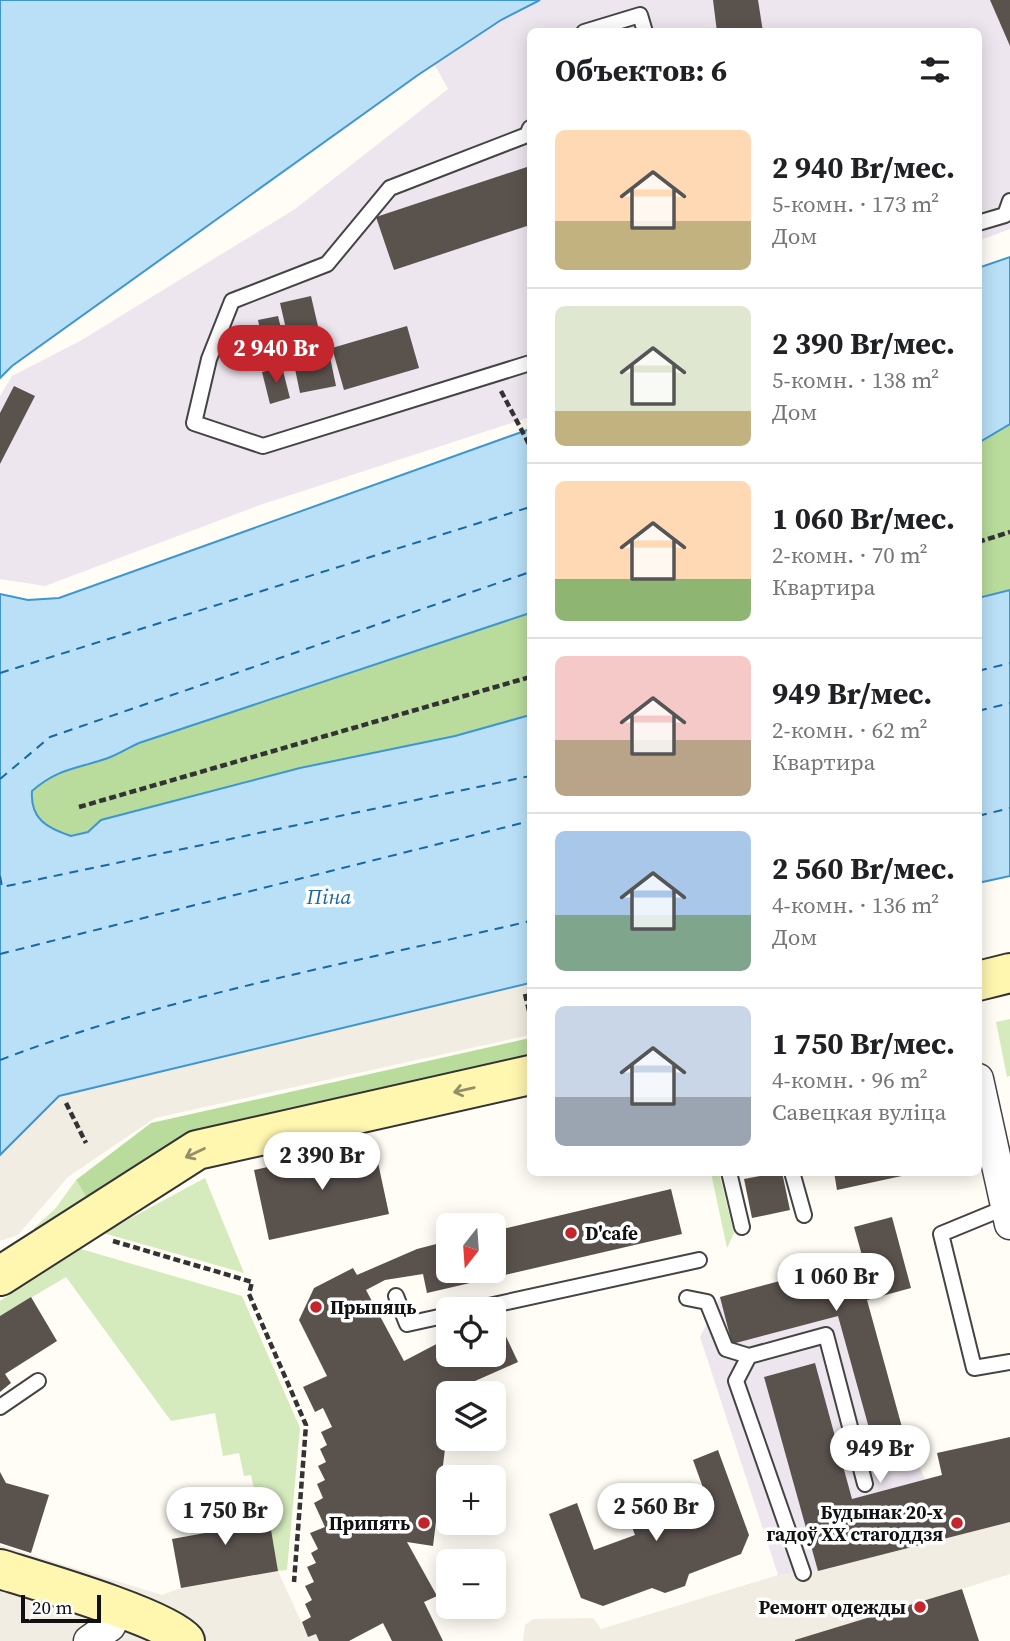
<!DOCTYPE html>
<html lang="ru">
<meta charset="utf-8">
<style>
body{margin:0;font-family:"Source Serif 4",serif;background:#f2f2f2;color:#202124;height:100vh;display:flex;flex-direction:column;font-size:26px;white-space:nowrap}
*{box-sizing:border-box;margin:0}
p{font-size:23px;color:#757577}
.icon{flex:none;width:38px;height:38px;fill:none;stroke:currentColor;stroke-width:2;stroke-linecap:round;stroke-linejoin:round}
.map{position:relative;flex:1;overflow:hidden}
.side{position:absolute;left:527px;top:28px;width:455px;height:1148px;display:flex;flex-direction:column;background:#fff;border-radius:10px;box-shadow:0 4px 18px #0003}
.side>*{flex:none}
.needle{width:46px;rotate:197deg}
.fabs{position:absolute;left:436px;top:1213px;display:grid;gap:14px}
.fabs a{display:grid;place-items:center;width:70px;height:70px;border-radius:10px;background:#fff;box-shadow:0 4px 18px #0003;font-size:35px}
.scale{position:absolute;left:21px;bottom:18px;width:80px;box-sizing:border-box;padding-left:7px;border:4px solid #111;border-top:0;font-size:19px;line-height:24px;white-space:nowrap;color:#111;-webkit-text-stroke:5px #fff;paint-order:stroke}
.price{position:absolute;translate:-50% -60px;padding:0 16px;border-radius:24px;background:#fff;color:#222;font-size:23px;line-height:46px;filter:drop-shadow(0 2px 4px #0008)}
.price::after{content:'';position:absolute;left:50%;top:42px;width:21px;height:16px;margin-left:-10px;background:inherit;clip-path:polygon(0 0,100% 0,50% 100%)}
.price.on{background:#c4262e;color:#fff}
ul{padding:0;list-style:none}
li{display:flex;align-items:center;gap:21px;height:175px;padding:0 28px}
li+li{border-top:2px solid #e0e0e0}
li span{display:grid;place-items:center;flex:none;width:196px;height:140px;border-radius:10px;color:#555}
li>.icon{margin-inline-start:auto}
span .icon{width:84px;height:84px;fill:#fffc;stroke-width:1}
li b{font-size:30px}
h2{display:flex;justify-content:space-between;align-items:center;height:84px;padding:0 28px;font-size:30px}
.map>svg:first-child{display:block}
.industrial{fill:#eee6ef}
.green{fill:#d5ebbd}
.forest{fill:#b9dc9c}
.plaza{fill:#f1ede2}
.water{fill:#b9e0f7;stroke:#3f96cf;stroke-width:2}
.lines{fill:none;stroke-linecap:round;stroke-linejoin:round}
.ferry{stroke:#1768a6;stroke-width:2;stroke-dasharray:9 7;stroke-linecap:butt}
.building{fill:#5a524d}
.lane-casing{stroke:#444;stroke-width:18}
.street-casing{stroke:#444;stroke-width:33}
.secondary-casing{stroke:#333;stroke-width:42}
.path{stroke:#333;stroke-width:4.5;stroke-dasharray:7 3.5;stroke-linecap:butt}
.lane{stroke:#fff;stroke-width:14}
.street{stroke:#fff;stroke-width:30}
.secondary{stroke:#fff6b0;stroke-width:38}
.oneway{stroke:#948f68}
.poi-dot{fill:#c4262e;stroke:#fff;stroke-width:2.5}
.labels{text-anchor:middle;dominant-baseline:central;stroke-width:7;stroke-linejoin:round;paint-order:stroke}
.poi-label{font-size:19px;font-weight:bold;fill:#111;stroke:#fff;text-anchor:end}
.water-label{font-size:21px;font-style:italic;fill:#1768a6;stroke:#fff}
</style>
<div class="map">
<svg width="1010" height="1641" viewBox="0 0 1010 1641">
<rect width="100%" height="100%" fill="#fffdf5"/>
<!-- industrial -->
<path class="industrial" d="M399,0H1010V229L978,241V32H530V417L260,505L45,586L0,579V396L12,376L80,341L295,209L448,89Z
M863,1259L867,1300L903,1431L925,1479L938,1538L818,1571L778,1575L700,1337L720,1297Z"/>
<!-- green -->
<path class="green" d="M1010,1019V1076L1007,1077L996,1022Z
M711,1173H719L734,1233L727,1248Z
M205,1178L244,1273L103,1233Z
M76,1180L89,1202L36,1237L34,1228L55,1209Z
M81,1249L242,1296L300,1428L287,1570L278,1571L264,1493L255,1494L251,1475L244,1476L239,1453L223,1456L215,1413L171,1421L66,1277L0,1316V1301Z"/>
<!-- forest -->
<path class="forest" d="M1010,424V590L978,598V443Z
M530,613V715L455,736L300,768L101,820L88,832L71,836C47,827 30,820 32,792C58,768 76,769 108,758C118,754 128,748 139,743Z
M530,1038V1065L89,1202L76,1180L151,1123Z"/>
<!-- plaza -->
<path class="plaza" d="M530,983V1035L155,1118L68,1177L18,1235L0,1241V1155L59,1096Z
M1010,1522V1574L793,1641H523L525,1625L533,1619L593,1618L601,1629L778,1575L818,1571Z
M0,1545L162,1595L181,1588L278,1571L308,1637L316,1634L319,1641H0Z"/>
<!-- water -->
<path class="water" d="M0,0H540L501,20L418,75L12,366L0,378Z
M1010,257V424L978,443V268Z
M530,429V613L139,743C128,748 118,754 108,758C77,769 58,768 32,791C30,819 47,828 71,836L88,832L101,820L300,768L455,736L530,715V983L59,1096L0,1155V594L28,600L59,598Z
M1010,590V876L978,883V598Z"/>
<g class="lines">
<!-- ferry -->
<path class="ferry" d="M978,671L1010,663
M0,673L530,507
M978,711L1010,703
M0,779L50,737L530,572
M978,816L1010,808
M0,876L2,887L530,776
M0,954L530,821
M0,1060C170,995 353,963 530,921"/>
</g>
<!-- building -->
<path class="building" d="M713,0H758L763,32H717Z
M990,0H1010V46Z
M530,166V225L394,270L376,217Z
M311,296L323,348L292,355L280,303Z
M278,316L288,357L267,362L258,320Z
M407,326L419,368L344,390L332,348Z
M330,357L336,386L300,393L294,364Z
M282,367L290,398L270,404L262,372Z
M14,386L35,396L0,464V413Z
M374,1144L389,1214L269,1240L254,1170Z
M782,1172L790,1210L752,1218L744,1179Z
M834,1172H911V1174L837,1190Z
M671,1189L682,1234L427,1293L423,1274L385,1280L366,1290L404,1361L448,1338V1354H494V1329L501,1326L518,1362L448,1393V1425L433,1546L407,1542L437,1596L424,1602L443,1641H392L383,1623L349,1641H319L316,1634L308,1637L302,1622L311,1617L305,1604L312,1600L305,1586L314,1582L307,1567L316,1563L311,1553L318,1549L310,1533L325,1527L314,1503L323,1498L317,1484L325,1480L318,1466L326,1462L320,1449L327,1445L321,1432L332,1427L323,1408L315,1412L303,1387L327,1376L299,1320L314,1288L353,1268L357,1275L417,1249L448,1241V1270H494V1231Z
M892,1217L911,1288L867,1300L903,1431L872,1439L838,1316L732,1344L720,1297L863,1259L854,1227Z
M31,1297L57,1341L5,1374L11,1383L0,1392V1316Z
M815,1363L852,1499L942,1475L937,1453L1010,1437V1522L818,1571L764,1377Z
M718,1450L749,1535L741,1554L689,1574L685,1586L665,1593L652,1588L603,1606L581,1598L549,1514L577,1503L594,1550L635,1535L630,1522L668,1507L673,1521L710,1507L693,1460Z
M0,1472L6,1483L49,1495L31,1553L0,1543Z
M233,1495L238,1524L269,1518L278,1571L181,1588L172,1539L205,1533L199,1501Z
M962,1589L979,1641H795V1640Z"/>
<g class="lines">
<defs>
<path id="lane" d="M584,32L640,15L645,32
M530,128L527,135L390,188L327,264L232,301L209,359L194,423L263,446L530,363
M978,223L1005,215L1010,201
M729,1172L742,1227
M792,1172L804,1215
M1009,1206L941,1234L974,1368L1010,1362
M396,1296L407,1324L448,1315
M687,1298L707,1302L726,1349L749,1356L826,1335L865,1484
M475,1309L699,1260
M749,1356L736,1381L803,1573
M0,1407L38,1381"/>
<path id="street" d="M978,1079L1010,1224
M89,1641L110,1626L119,1608"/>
<path id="secondary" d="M978,981L1010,973
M0,1276L197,1150L530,1075
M0,1569C35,1580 167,1618 185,1641"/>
</defs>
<!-- lane casing -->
<use href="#lane" class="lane-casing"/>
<!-- street casing -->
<use href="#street" class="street-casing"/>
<!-- secondary casing -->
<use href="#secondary" class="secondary-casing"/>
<!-- path -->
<path class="path" d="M501,391L530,446
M978,542L1010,532
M79,807L530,677
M525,994L530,1015
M66,1103L86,1143
M113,1241L252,1282L249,1294L306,1425L294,1582
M638,1486L647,1515"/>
<!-- lane -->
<use href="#lane" class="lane"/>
<!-- street -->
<use href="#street" class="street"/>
<!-- secondary -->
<use href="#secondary" class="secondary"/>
</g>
<!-- one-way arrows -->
<defs><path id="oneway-shaft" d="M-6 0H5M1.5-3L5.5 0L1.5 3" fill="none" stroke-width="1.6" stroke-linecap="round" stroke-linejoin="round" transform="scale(1.75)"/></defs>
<g class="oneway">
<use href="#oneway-shaft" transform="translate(464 1090) rotate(167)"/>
<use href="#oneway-shaft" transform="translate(195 1153) rotate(154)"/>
</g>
<!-- markers -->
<g class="poi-dot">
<circle cx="571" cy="1233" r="7"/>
<circle cx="316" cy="1307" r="7"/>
<circle cx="424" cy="1523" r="7"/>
<circle cx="957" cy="1523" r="7"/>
<circle cx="920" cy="1607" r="7"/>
</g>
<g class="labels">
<!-- poi labels -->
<g class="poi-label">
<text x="585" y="1233" text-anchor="start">D'cafe</text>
<text x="330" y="1307" text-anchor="start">Прыпяць</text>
<text x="943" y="1512">Будынак 20-х<tspan x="943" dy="22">гадоў ХХ стагоддзя</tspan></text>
<text x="410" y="1523">Припять</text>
<text x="906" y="1607">Ремонт одежды</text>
</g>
<!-- water labels -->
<g class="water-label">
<text x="329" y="896">Піна</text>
</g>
</g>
</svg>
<div class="fabs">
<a><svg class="needle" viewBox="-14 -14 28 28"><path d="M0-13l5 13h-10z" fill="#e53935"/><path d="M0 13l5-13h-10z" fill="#757577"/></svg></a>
<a><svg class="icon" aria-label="locate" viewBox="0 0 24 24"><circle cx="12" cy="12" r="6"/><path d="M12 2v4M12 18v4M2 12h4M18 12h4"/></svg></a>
<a><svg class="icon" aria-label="layers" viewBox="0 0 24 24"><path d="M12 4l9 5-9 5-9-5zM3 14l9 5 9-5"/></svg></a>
<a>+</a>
<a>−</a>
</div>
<div class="scale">20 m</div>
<b class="price on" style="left:276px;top:385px">2 940 Br</b>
<b class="price" style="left:322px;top:1192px">2 390 Br</b>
<b class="price" style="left:836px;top:1313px">1 060 Br</b>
<b class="price" style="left:880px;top:1485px">949 Br</b>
<b class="price" style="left:656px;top:1543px">2 560 Br</b>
<b class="price" style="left:225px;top:1547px">1 750 Br</b>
<section class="side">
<h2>Объектов: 6<svg class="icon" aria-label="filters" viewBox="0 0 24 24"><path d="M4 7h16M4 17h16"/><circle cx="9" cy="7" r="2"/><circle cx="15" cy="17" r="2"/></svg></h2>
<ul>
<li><span style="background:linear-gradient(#ffd9b3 65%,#c2b280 0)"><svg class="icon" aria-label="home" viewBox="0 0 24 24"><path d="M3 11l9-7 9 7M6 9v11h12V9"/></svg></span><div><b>2 940 Br/мес.</b><p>5-комн. · 173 m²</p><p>Дом</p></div></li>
<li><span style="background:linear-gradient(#dfe7d0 75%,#c2b280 0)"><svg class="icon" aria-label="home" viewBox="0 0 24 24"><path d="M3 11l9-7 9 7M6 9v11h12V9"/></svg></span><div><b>2 390 Br/мес.</b><p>5-комн. · 138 m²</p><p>Дом</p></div></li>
<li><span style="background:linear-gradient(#ffd9b3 70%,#8fb573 0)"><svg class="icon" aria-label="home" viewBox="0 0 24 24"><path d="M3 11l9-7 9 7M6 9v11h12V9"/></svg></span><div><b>1 060 Br/мес.</b><p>2-комн. · 70 m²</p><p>Квартира</p></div></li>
<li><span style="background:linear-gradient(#f6c9c9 60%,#b9a48a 0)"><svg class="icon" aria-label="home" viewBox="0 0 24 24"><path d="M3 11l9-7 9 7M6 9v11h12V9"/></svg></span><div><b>949 Br/мес.</b><p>2-комн. · 62 m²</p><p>Квартира</p></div></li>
<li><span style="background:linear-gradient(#a9c7e8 60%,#7fa58c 0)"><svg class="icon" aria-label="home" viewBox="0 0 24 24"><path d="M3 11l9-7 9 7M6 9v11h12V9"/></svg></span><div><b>2 560 Br/мес.</b><p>4-комн. · 136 m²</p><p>Дом</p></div></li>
<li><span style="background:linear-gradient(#c9d6e8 65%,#9aa5b1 0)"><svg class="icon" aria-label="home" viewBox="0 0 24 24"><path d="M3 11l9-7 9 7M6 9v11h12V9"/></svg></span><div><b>1 750 Br/мес.</b><p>4-комн. · 96 m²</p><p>Савецкая вуліца</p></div></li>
</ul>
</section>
</div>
